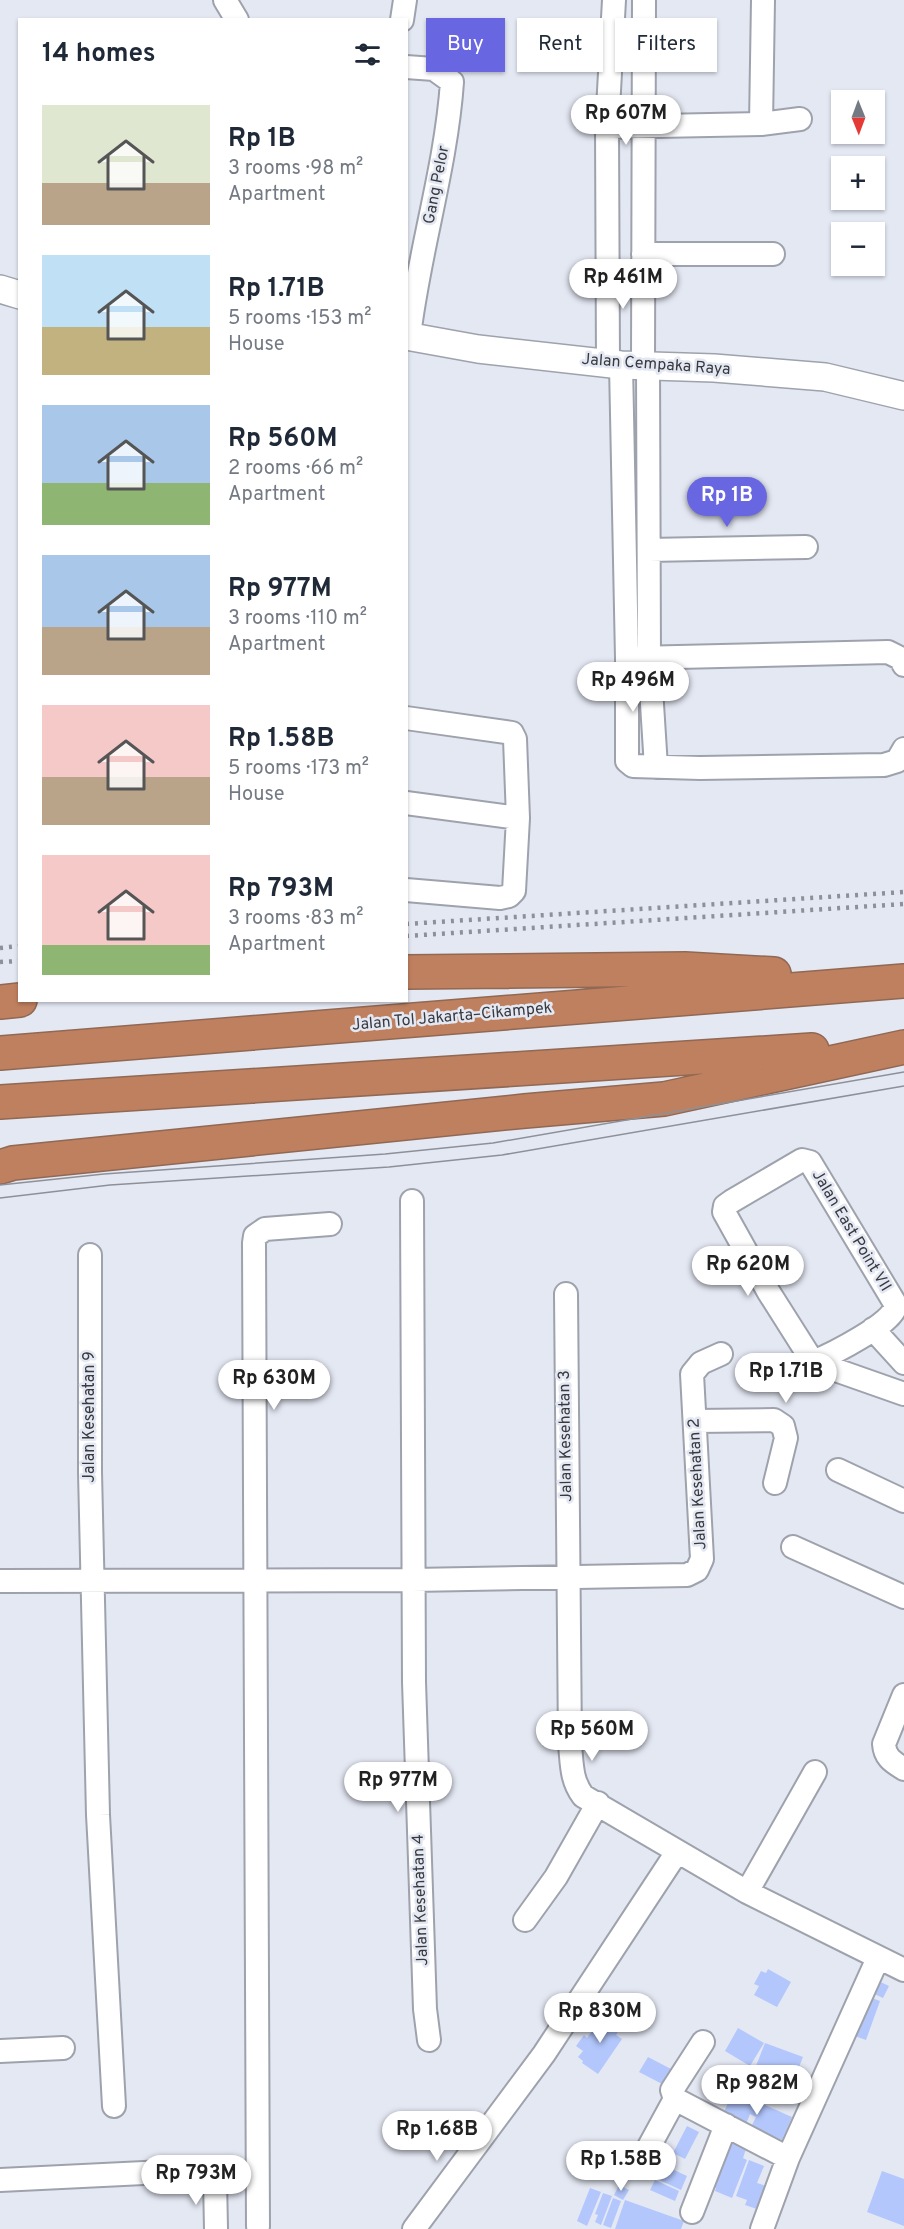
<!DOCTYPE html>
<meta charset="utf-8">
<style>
body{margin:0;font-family:Overpass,sans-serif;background:#f6f6f7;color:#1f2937;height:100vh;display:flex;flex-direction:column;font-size:22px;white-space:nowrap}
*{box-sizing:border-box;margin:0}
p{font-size:20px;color:#747a83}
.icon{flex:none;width:33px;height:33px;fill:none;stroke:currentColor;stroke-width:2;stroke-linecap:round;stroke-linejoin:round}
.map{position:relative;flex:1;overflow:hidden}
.panel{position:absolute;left:18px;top:18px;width:390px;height:984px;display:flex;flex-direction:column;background:#fff;border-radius:0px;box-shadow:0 2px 4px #0004}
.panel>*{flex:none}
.hud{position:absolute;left:426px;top:18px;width:387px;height:54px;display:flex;gap:12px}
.needle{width:39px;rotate:179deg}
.fabs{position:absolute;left:831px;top:90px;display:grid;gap:12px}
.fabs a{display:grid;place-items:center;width:54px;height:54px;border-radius:0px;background:#fff;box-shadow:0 2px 4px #0004;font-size:30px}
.price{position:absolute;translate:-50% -51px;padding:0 14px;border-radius:21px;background:#fff;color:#222;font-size:20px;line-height:39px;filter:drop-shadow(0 2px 3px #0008)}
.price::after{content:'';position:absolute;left:50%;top:36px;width:18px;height:14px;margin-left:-9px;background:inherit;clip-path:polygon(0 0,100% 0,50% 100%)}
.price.on{background:#6866e0;color:#fff}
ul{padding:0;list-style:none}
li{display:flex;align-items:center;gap:18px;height:150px;padding:0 24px}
li span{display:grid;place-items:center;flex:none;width:168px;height:120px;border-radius:0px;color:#555}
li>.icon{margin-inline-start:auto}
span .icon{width:72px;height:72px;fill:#fffc;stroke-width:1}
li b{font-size:26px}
h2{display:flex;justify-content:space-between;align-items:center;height:72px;padding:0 24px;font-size:26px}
.chip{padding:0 21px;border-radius:0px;background:#fff;box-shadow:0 2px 4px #0004;font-size:21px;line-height:54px}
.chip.on{background:#6866e0;color:#fff}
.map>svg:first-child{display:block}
.building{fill:#b3c7fd}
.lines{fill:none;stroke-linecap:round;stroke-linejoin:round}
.minor-casing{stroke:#9ea2ac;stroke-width:26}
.tertiary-casing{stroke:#9ea2ac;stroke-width:30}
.motorway-casing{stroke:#906854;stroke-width:36}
.minor{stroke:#fff;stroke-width:22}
.tertiary{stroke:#fff;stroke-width:27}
.motorway{stroke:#bf805f;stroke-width:33}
.tram{stroke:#8d9098;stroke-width:1.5}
.rail{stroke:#8d9098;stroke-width:4.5;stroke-dasharray:3 6;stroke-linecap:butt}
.labels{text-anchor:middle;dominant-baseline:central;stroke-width:5;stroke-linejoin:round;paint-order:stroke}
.street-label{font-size:16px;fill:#393a3f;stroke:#e4e8f3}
</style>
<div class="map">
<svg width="904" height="2229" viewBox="0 0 904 2229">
<rect width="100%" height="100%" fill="#e4e8f3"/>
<!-- building -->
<path class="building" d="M768,1969L791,1982L777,2007L754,1995L759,1986L754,1984L761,1971L766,1973Z
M874,1979L889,1986L883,1998L868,1991Z
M864,1995L880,2001L866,2040L849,2034Z
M605,2013L622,2025L616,2035L622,2039L598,2074L582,2063L583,2061L578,2057L583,2051L576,2046L584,2035L587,2038Z
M738,2028L764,2043L750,2066L725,2051Z
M765,2043L803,2057L799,2067L805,2069L802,2076L791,2072L789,2079L756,2066Z
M648,2057L673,2070L664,2085L639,2072Z
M733,2091L792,2117L782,2140L751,2127L756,2117L750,2114L745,2127L722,2117Z
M687,2126L699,2132L685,2159L673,2153Z
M728,2139L747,2146L743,2158L747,2160L732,2198L715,2191L716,2188L709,2186Z
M749,2160L764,2166L757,2183L766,2186L757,2209L745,2205L747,2200L736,2196Z
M661,2164L687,2176L681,2190L655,2178Z
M882,2171L904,2179V2226L867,2212Z
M655,2180L679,2191L675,2201L650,2190Z
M619,2185L629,2190L623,2200L614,2195Z
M590,2188L601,2192L587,2226L577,2221Z
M603,2193L612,2196L601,2225L595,2222L598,2215L595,2214Z
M613,2198L621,2201L611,2228L603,2225Z
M625,2200L684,2221L681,2229H615Z"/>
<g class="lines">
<defs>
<path id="minor" d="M225,0L237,20
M402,20L405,0
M406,67L434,69L452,82C446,168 419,251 409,336
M761,124L763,0
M607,127L761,124L800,119
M643,254H773
M608,363L607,127L614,0
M621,365L627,658V761L633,766L700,768L884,765L897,761L904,749
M643,365L644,0
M648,365L649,657L656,767
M649,550L806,547
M635,658L888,652L900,658L904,665
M406,718L512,733L515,739L518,818L514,891L509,896L500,898L406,890
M406,803L518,818
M802,1160L810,1162L896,1305C895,1323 830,1355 813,1362L768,1291L724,1212L725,1206L732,1201Z
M412,1201L414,1682L425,2009L429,2040
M90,1255V1472L98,1815L114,2106
M566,1294L570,1745C572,1764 571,1780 583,1796L747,1892L904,1970
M873,1329L904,1363
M813,1362L904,1394
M695,1421L774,1420L783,1426L786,1438L775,1483
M838,1470L904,1501
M793,1547L904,1597
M0,1581L413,1580L687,1575L697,1570L702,1559L692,1374L701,1363L721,1354
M904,1695L884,1744C885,1758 893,1762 904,1769
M747,1892L815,1772
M525,1920L556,1877L598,1803
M703,2042L672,2090L675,2099L788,2158
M0,2051L63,2048
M645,2154L675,2099
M0,2180L185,2171L200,2172L215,2179L216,2229
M692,2212L726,2125
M258,2226L254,1243L255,1236L265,1229L330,1224
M414,2229L544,2054L677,1852
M762,2229L788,2158L878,1958"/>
<path id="tertiary" d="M0,289L20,295
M406,336L478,349L621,365L714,368L825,377L904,396"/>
<path id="motorway" d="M406,972L685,969L774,974
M0,1002L20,1000
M0,1053L904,981
M0,1102L812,1050
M0,1167L13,1163L525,1111L664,1099L904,1047"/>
</defs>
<!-- minor casing -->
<use href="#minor" class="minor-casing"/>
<!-- tertiary casing -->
<use href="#tertiary" class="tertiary-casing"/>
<!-- motorway casing -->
<use href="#motorway" class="motorway-casing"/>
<!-- minor -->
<use href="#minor" class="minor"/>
<!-- tertiary -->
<use href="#tertiary" class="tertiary"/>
<!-- motorway -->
<use href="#motorway" class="motorway"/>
<!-- tram -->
<path class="tram" d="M0,1185L104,1174L385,1154L493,1143L904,1072
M0,1198L110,1185L389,1167L502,1155L904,1086"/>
<!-- rail -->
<path class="rail" d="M406,924L904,892
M406,936L904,904
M0,948L20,946
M0,962L20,961"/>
</g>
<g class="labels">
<!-- street labels -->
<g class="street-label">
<text transform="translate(437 185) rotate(-79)">Gang Pelor</text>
<text transform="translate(656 365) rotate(4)">Jalan Cempaka Raya</text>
<text transform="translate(452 1017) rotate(-5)">Jalan Tol Jakarta–Cikampek</text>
<text transform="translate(851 1231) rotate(59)">Jalan East Point VII</text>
<text transform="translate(90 1417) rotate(-90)">Jalan Kesehatan 9</text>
<text transform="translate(566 1436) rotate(-91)">Jalan Kesehatan 3</text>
<text transform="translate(698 1484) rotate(-93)">Jalan Kesehatan 2</text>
<text transform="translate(421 1900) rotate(-92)">Jalan Kesehatan 4</text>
</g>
</g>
</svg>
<div class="fabs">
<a><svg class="needle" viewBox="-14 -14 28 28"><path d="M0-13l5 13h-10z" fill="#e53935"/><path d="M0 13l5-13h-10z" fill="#747a83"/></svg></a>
<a>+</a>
<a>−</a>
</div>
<b class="price" style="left:626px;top:146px">Rp 607M</b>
<b class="price" style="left:623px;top:310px">Rp 461M</b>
<b class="price on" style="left:727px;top:528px">Rp 1B</b>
<b class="price" style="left:633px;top:713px">Rp 496M</b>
<b class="price" style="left:748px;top:1297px">Rp 620M</b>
<b class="price" style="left:786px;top:1404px">Rp 1.71B</b>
<b class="price" style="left:274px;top:1411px">Rp 630M</b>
<b class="price" style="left:592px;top:1762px">Rp 560M</b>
<b class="price" style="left:398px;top:1813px">Rp 977M</b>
<b class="price" style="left:600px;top:2044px">Rp 830M</b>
<b class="price" style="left:757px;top:2116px">Rp 982M</b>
<b class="price" style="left:437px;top:2162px">Rp 1.68B</b>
<b class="price" style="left:621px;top:2192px">Rp 1.58B</b>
<b class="price" style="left:196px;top:2206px">Rp 793M</b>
<div class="hud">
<a class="chip on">Buy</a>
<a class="chip">Rent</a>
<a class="chip">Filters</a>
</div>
<section class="panel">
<h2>14 homes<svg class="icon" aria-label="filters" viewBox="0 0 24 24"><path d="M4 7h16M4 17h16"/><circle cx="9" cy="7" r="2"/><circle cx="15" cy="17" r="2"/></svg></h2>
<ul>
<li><span style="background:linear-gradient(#dfe7d0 65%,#b9a48a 0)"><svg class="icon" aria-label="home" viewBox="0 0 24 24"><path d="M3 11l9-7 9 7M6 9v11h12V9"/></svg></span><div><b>Rp 1B</b><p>3 rooms · 98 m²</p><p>Apartment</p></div></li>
<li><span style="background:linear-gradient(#bfe0f5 60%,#c2b280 0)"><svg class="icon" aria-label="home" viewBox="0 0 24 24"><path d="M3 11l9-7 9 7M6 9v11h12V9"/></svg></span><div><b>Rp 1.71B</b><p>5 rooms · 153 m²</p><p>House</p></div></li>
<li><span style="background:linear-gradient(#a9c7e8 65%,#8fb573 0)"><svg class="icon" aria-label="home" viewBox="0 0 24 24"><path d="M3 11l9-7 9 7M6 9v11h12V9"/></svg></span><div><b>Rp 560M</b><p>2 rooms · 66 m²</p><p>Apartment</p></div></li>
<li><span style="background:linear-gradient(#a9c7e8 60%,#b9a48a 0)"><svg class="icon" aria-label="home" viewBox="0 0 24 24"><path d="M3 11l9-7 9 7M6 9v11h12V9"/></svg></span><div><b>Rp 977M</b><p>3 rooms · 110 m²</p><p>Apartment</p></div></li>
<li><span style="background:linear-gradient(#f6c9c9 60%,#b9a48a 0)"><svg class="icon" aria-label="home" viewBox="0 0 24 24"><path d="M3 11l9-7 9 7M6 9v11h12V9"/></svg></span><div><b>Rp 1.58B</b><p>5 rooms · 173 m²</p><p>House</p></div></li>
<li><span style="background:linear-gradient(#f6c9c9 75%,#8fb573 0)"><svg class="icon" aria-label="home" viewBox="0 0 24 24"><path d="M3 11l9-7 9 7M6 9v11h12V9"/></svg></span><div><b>Rp 793M</b><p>3 rooms · 83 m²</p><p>Apartment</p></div></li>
</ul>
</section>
</div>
